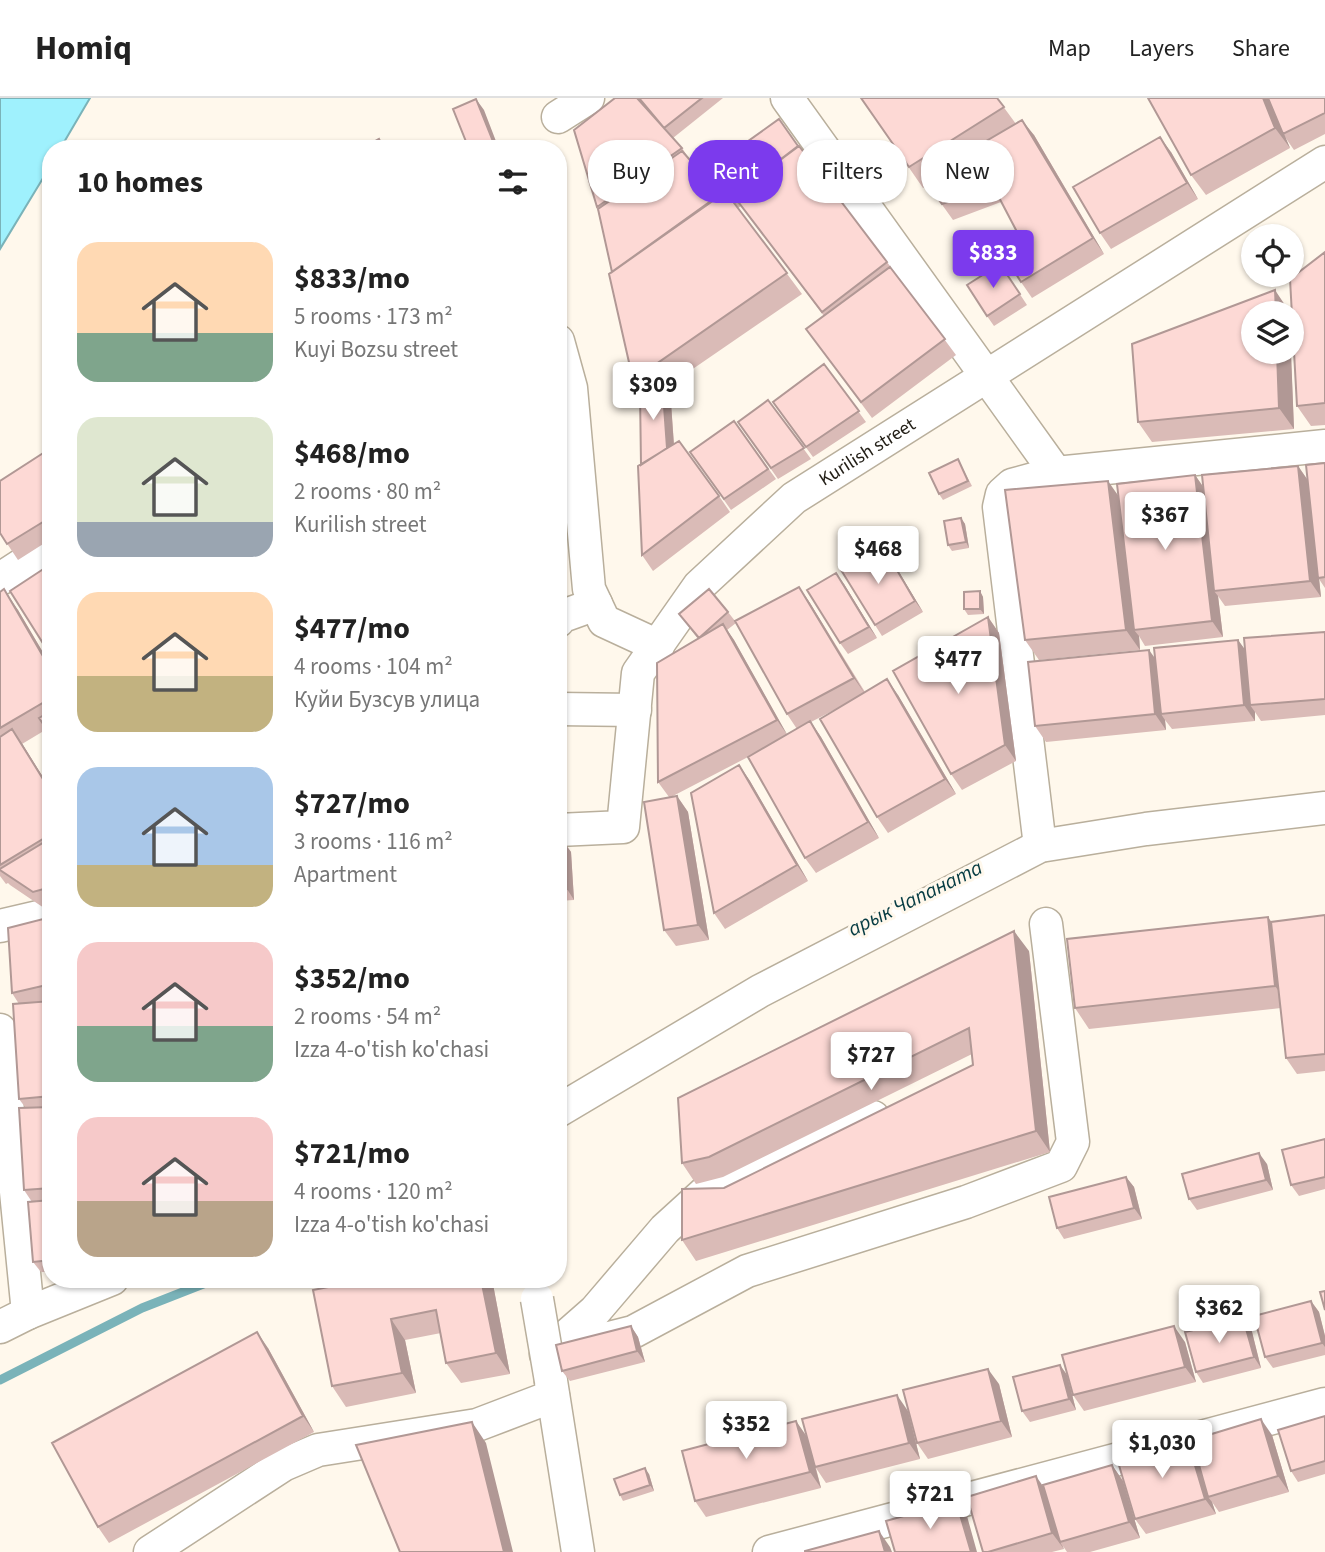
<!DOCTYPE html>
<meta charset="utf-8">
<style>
body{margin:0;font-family:"Source Sans 3",sans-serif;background:#f6f6f6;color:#222;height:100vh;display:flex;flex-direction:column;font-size:26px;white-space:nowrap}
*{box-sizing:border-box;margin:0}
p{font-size:23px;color:#767676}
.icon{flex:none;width:38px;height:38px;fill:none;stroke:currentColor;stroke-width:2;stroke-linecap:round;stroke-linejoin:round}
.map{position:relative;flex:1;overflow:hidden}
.side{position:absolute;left:42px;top:42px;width:525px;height:1148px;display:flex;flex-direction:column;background:#fff;border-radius:28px;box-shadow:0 2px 5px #0004}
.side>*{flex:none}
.top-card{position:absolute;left:588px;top:42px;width:632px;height:63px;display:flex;gap:14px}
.fabs{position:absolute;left:1241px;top:126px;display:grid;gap:14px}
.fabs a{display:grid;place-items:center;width:63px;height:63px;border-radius:50%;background:#fff;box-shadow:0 2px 5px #0004;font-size:35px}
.price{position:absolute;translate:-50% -60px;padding:0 16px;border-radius:7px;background:#fff;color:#222;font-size:23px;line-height:46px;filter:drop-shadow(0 2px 4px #0008)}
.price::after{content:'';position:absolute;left:50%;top:42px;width:21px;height:16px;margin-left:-10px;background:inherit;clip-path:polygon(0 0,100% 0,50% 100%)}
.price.on{background:#7c3aed;color:#fff}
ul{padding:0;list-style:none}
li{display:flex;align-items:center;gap:21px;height:175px;padding:0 35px}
li span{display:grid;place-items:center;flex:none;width:196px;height:140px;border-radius:21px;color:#555}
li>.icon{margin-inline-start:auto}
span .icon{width:84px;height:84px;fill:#fffc;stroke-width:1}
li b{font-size:30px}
h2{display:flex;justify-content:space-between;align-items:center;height:84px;padding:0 35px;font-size:30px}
.tag{padding:0 24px;border-radius:28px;background:#fff;box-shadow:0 2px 5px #0004;font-size:24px;line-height:63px}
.tag.on{background:#7c3aed;color:#fff}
header{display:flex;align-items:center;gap:42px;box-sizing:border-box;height:98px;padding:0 35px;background:#fff;border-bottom:2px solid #e0e0e0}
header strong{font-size:33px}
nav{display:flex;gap:38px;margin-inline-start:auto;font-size:24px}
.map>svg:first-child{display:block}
.water{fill:#9ff1fd;stroke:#7ab3b9;stroke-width:2}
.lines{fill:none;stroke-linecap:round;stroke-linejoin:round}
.stream{stroke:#7ab3b9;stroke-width:9}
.minor-casing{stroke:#b9af9c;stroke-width:35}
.minor{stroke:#fff;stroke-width:32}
.minor-bridge-casing{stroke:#b9af9c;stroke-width:35;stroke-linecap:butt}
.minor-bridge{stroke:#fff;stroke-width:32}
.wall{fill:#dabbb7;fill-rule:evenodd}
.shaded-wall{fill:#b19895}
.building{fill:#fdd9d5;stroke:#b19895;stroke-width:2}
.labels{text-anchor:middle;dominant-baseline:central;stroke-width:6;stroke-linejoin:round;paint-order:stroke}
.street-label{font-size:19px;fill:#252119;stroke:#fff8ec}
.water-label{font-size:21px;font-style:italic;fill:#053b42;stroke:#fff8ec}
</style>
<header>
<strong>Homiq</strong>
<nav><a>Map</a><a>Layers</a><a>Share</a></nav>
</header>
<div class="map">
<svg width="1325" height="1454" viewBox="0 0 1325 1454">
<rect width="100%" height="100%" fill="#fff8ec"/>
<!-- water -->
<path class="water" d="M0,0H90L60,51H51V67L0,151Z"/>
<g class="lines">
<!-- stream -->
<path class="stream" d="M0,1282L142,1210L216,1181"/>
<defs>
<g id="minor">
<path d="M787,0L1056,375"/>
<path d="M558,19L588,0"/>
<path d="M558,243L571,290L589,491L604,523L658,548"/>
<path d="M0,481L51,448"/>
<path d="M558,523L560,519L596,506"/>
<path d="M558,611L635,612"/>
<path id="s1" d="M558,732L623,729L638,575L699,488L794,400L1325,64"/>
<path d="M1040,748L999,409L1002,396L1012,387L1056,375L1325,348"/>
<path d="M0,828L51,816"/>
<path d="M0,932L28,1215L0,1229"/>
<path d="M558,1013L760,893L1040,748L1146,731L1325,710"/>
<path d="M873,1019L709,1091L665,1131L595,1213L546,1256L633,1234L747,1173L966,1104L1061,1068L1073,1044L1046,826"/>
<path d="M28,1215L112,1181"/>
<path d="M551,1283L578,1454"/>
<path d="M150,1454L283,1367L318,1352L477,1327L553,1298"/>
<path d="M769,1454L1325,1306"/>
</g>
</defs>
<!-- minor casing -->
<use href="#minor" class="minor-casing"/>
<!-- minor -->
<use href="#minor" class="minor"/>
<defs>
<path id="minor-bridge" d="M537,1201L551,1283"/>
</defs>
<!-- minor-bridge casing -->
<use href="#minor-bridge" class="minor-bridge-casing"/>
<!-- minor-bridge -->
<use href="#minor-bridge" class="minor-bridge"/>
</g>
<!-- wall -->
<path class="wall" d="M638,0H723L673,40L682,50L692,65L721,97L725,94L887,164L956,257L872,320L806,231L824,218L741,108L738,110L802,196L668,288L670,291L674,346L719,398L730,414L653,473L642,457L641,294L633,282L612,174L597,109L651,15Z
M861,0H997L1016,26L1034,37L1104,156L1032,200L1021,184L1016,132L1001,104L953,122L928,87L923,90Z
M1325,0V36L1294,52L1285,39L1290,50L1206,97L1191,77Z
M1171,54L1198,101L1111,151L1100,135Z
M1325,154V327L1311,328L1297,308Z
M1000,166L1027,207L994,228L987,218Z
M1289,213L1294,331L1152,344L1138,324Z
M824,266L866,324L813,359L773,304Z
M768,302L811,361L778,381L738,324Z
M734,323L776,381L731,412L690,354Z
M51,350V441L18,462L0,435Z
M1325,365V490L1319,481L1321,499L1225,508L1218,498L1223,539L1145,548L1139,538L1140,552L1039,562L1025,542L1118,398L1195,377L1204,390L1298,368L1307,381Z
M961,367L972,388L943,402L939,396Z
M961,420L965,426L969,450L952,453L948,447Z
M891,461L923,514L882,538L875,527Z
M844,486L877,540L848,556L840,545Z
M799,489L810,505L865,594L898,597L956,696L888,735L877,719L834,612L811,624L821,639L879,740L816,775L805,760L748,659L671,699L677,698L688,714L709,842L676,848L664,832L669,699L658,684L698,541L679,516L728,514L735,523ZM736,525L787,616L797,631L787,637L734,542L727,532Z
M980,493L983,499L984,516L968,517L964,511Z
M0,494L18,512L51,568V637L47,631L22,646L51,692V808L44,810L10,787L8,785L6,786L0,778Z
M988,519L999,535L1016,663L962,692L951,676Z
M1325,534V617L1261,623L1255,614V623L1172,631L1165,622L1166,632L1046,644L1035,628L1155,561L1238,542L1245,552Z
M739,667L750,683L808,783L725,831L714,815Z
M558,743H563L571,754L574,802L558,803Z
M1325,817V973L1297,976L1286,960L1281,910L1089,931L1075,910L1271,824Z
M51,819V1174H41L33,1164L32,1104L24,1092L25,1009L19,1001V906L12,895Z
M1029,853L1050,1054L696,1163L682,1142L724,1090L973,967L972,956L723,1079L696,1086L682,1065Z
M1325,1041V1091L1299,1098L1291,1087Z
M1267,1066L1273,1092L1197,1112L1189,1101Z
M1126,1079L1134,1089L1142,1121L1064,1141L1057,1130Z
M369,1181H492L510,1276L461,1285L446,1265L441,1235L405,1242L416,1295L346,1309L332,1288Z
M1311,1203L1319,1214L1325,1238V1257L1273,1270L1265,1259Z
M1243,1220L1251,1230L1261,1270L1203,1285L1196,1274Z
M631,1228L638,1239L645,1264L570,1283L562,1273Z
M1185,1244L1196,1284L1084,1313L1073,1297Z
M268,1250L314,1334L109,1445L98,1429Z
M1060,1267L1067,1277L1076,1312L1030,1324L1022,1313Z
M999,1286L1012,1339L928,1361L917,1345Z
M908,1313L920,1361L826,1385L816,1370L821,1390L706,1419L695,1403L796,1323L807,1339Z
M1325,1318V1376L1298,1384L1291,1373Z
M1272,1337L1289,1394L1219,1414L1212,1404L1216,1416L1146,1436L1135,1421L1195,1354Z
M1112,1367L1123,1383L1140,1440L1090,1454H1067L1063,1448L1064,1451L1052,1454H983L1043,1389Z
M649,1376L654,1393L623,1403L620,1397Z"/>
<!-- shaded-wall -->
<path class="shaded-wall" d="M1263,0H1269L1290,50L1275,30Z
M476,1L484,12L499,51H496Z
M1022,22L1034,37L1104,156L1093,140Z
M1160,39L1171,54L1198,101L1187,85Z
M1275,192L1289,213V215H1276Z
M1277,254H1291L1294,331L1279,310Z
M662,280L670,291L675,363L667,353Z
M1298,368L1309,384L1321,499L1310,483Z
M1195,377L1206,393L1214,493L1218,498L1223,539L1212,523Z
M1108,383L1122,403L1134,532L1139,538L1140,552L1126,532Z
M961,420L965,426L969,450L966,444Z
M884,450L891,461L923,514L915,503Z
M836,475L844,486L877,540L869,529Z
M799,489L810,505L865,596L854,580Z
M4,491L18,512L51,568V572Z
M980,493L983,499L984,516L980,511Z
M988,519L999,535L1016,663L1005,647Z
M723,526L734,542L788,638L777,622Z
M1238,542L1249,557L1250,607L1255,614V623L1244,607Z
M1149,552L1160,567L1161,616L1165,622L1166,632L1155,616Z
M887,581L898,597L956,696L945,681Z
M810,623L821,639L879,740L868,724Z
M12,631L23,647L51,692V694Z
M739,667L750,683L808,783L797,767Z
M677,698L688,714L709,842L698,827Z
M563,743L571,754L574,802L567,791Z
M1268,819L1282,839L1290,908L1275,888Z
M1014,833L1029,853L1050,1054L1036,1033Z
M1259,1055L1267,1066L1273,1092L1266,1082Z
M1126,1079L1134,1089L1142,1121L1134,1110Z
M481,1181H492L510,1276L496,1255Z
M1311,1203L1319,1214L1325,1238V1249L1322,1245Z
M1243,1220L1251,1230L1261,1270L1254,1259Z
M391,1221L405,1242L416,1295L402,1275Z
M631,1228L638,1239L645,1264L637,1253Z
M1174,1228L1185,1244L1196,1284L1185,1269Z
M257,1234L268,1250L314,1334L303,1318Z
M1060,1267L1067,1277L1076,1312L1069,1301Z
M988,1271L999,1286L1012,1339L1001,1323Z
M897,1297L908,1313L920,1361L909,1345Z
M1261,1321L1272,1337L1289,1394L1278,1378Z
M796,1323L807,1339L821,1390L810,1374Z
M472,1324L486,1345L513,1454H504Z
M1188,1344L1199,1359L1208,1399L1212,1404L1216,1416L1205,1401Z
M1112,1367L1123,1383L1140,1440L1129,1424Z
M645,1370L649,1376L654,1393L650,1387Z
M1036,1378L1047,1394L1060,1444L1064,1451L1052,1435Z
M956,1403L967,1418L977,1454H971Z
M879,1433L890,1449L892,1454H885Z"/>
<!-- building -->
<path class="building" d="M615,0H637L682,50L597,109L574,32Z
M639,0H702L664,30Z
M861,0H997L1004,9L909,69Z
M1148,0H1263L1275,30L1191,77Z
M1268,0H1325V15L1283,36Z
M476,1L496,51H469L453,11Z
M779,21L798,48L730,100L709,71Z
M1022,22L1093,140L1021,184L996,144L1016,132L993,88L942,106L923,80Z
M1160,39L1187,85L1100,135L1073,89Z
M379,41L384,51H361Z
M799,48L887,164L822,214L733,97Z
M682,53L721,97L612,174L598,111Z
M725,93L787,175L633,282L609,176Z
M1325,154V305L1297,308L1290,181Z
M1000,166L1020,196L987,218L967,187Z
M890,169L945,241L861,304L806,231Z
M1275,192L1276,215H1253V254H1277L1279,310L1138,324L1132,246Z
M824,266L859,313L806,349L773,304Z
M662,280L667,350L641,367L640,295Z
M768,302L804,350L771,370L738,324Z
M734,323L768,371L724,401L690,354Z
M679,343L719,398L642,457L638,368Z
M51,350V419L7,446L0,435V383Z
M958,361L968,383L939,396L929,375Z
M1325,365V479L1318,480L1306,367Z
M1298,368L1310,483L1214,493L1202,377Z
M1195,377L1212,523L1134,532L1117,386Z
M1108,383L1126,532L1025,542L1005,392Z
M961,420L966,444L948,447L944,423Z
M884,450L915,503L875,527L841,472Z
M51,466V558L10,493Z
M836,475L869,529L840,545L807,492Z
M799,489L854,580L787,616L735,523Z
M4,491L51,572V600L0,630V494Z
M709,491L728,514L699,540L679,516Z
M980,493V511H964V494Z
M988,519L1005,647L951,676L893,573Z
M723,526L777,622L658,684L657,565Z
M1325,534V601L1250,607L1244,540Z
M1238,542L1244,607L1161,616L1154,550Z
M1149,552L1155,616L1035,628L1028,564Z
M887,581L945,681L877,719L820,621Z
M51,613V637L39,620Z
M810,623L868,724L805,760L748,659Z
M12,631L51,694V736L0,767V639Z
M739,667L797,767L714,815L691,695Z
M677,698L698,827L664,832L644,704Z
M51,740V789L33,794L0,772V771Z
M558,743H563L567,791L558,792Z
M1325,817V956L1286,960L1271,824Z
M51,819V886L12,895L8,830Z
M1268,819L1275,888L1075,910L1067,841Z
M1014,833L1036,1033L682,1142V1091L724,1090L973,967L969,930L709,1059L682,1065L678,1000Z
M51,903V998L19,1001L13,906Z
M51,1009V1090L24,1092L19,1010Z
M1325,1041V1079L1291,1087L1282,1052Z
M1259,1055L1266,1082L1189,1101L1182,1076Z
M1126,1079L1134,1110L1057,1130L1049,1099Z
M51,1102V1162L33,1164L28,1104Z
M369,1181H481L496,1255L446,1265L436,1212L391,1221L402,1275L332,1288L313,1192Z
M1325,1193V1212L1320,1194Z
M1311,1203L1322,1245L1265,1259L1254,1218Z
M1243,1220L1254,1259L1196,1274L1185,1234Z
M631,1228L637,1253L562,1273L556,1247Z
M1174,1228L1185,1269L1073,1297L1062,1257Z
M257,1234L303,1318L98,1429L52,1345Z
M1060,1267L1069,1301L1022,1313L1013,1279Z
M988,1271L1001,1323L917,1345L903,1292Z
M897,1297L909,1345L815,1369L802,1321Z
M1325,1318V1363L1291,1373L1278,1332Z
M1261,1321L1278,1378L1208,1399L1192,1342Z
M796,1323L810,1374L695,1403L682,1353Z
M472,1324L504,1454H400L356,1347Z
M1188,1344L1205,1401L1135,1421L1118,1364Z
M1112,1367L1129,1424L1060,1444L1043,1387Z
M645,1370L650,1387L620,1397L614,1381Z
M1036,1378L1052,1435L988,1454H983L967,1399Z
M956,1403L971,1454H895L886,1423Z
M879,1433L885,1454H805V1453Z"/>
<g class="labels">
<!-- street labels -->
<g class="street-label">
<text stroke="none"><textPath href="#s1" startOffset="542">Kurilish street</textPath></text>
</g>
<!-- water labels -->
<g class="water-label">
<text transform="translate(915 800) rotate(-26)">арык Чапаната</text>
</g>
</g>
</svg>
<div class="fabs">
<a><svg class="icon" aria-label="locate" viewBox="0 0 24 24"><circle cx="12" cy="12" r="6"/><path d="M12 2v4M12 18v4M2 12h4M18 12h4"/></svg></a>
<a><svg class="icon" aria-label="layers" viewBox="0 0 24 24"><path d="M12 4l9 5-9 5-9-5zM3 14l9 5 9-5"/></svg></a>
</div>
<b class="price on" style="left:993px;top:192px">$833</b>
<b class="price" style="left:653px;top:324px">$309</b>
<b class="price" style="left:1165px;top:454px">$367</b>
<b class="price" style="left:878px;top:488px">$468</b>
<b class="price" style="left:958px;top:598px">$477</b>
<b class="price" style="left:871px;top:994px">$727</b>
<b class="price" style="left:1219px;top:1247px">$362</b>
<b class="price" style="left:746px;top:1363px">$352</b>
<b class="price" style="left:1162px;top:1382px">$1,030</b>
<b class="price" style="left:930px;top:1433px">$721</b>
<div class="top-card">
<a class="tag">Buy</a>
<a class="tag on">Rent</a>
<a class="tag">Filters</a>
<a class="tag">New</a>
</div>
<section class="side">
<h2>10 homes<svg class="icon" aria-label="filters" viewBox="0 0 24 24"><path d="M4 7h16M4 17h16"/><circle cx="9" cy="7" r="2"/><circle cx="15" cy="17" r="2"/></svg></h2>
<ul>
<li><span style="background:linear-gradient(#ffd9b3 65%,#7fa58c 0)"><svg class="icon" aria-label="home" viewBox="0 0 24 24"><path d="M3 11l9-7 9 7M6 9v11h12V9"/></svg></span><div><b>$833/mo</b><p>5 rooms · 173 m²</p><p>Kuyi Bozsu street</p></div></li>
<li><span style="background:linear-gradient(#dfe7d0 75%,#9aa5b1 0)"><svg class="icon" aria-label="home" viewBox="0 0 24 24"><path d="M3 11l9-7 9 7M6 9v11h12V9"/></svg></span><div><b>$468/mo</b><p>2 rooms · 80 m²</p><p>Kurilish street</p></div></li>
<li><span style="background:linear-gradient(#ffd9b3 60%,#c2b280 0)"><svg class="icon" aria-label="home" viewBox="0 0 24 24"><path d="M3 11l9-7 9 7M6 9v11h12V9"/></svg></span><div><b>$477/mo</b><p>4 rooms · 104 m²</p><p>Куйи Бузсув улица</p></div></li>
<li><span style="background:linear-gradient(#a9c7e8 70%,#c2b280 0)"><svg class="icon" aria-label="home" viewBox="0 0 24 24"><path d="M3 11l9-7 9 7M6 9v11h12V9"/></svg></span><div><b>$727/mo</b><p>3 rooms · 116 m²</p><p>Apartment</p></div></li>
<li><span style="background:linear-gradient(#f6c9c9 60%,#7fa58c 0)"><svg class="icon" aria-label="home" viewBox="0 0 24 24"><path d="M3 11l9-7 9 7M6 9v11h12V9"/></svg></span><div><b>$352/mo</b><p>2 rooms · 54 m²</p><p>Izza 4-o'tish ko'chasi</p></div></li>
<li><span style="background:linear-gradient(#f6c9c9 60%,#b9a48a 0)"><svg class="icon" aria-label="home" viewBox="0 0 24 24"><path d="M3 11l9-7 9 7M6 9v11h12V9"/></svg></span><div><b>$721/mo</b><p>4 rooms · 120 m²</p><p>Izza 4-o'tish ko'chasi</p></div></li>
</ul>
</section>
</div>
